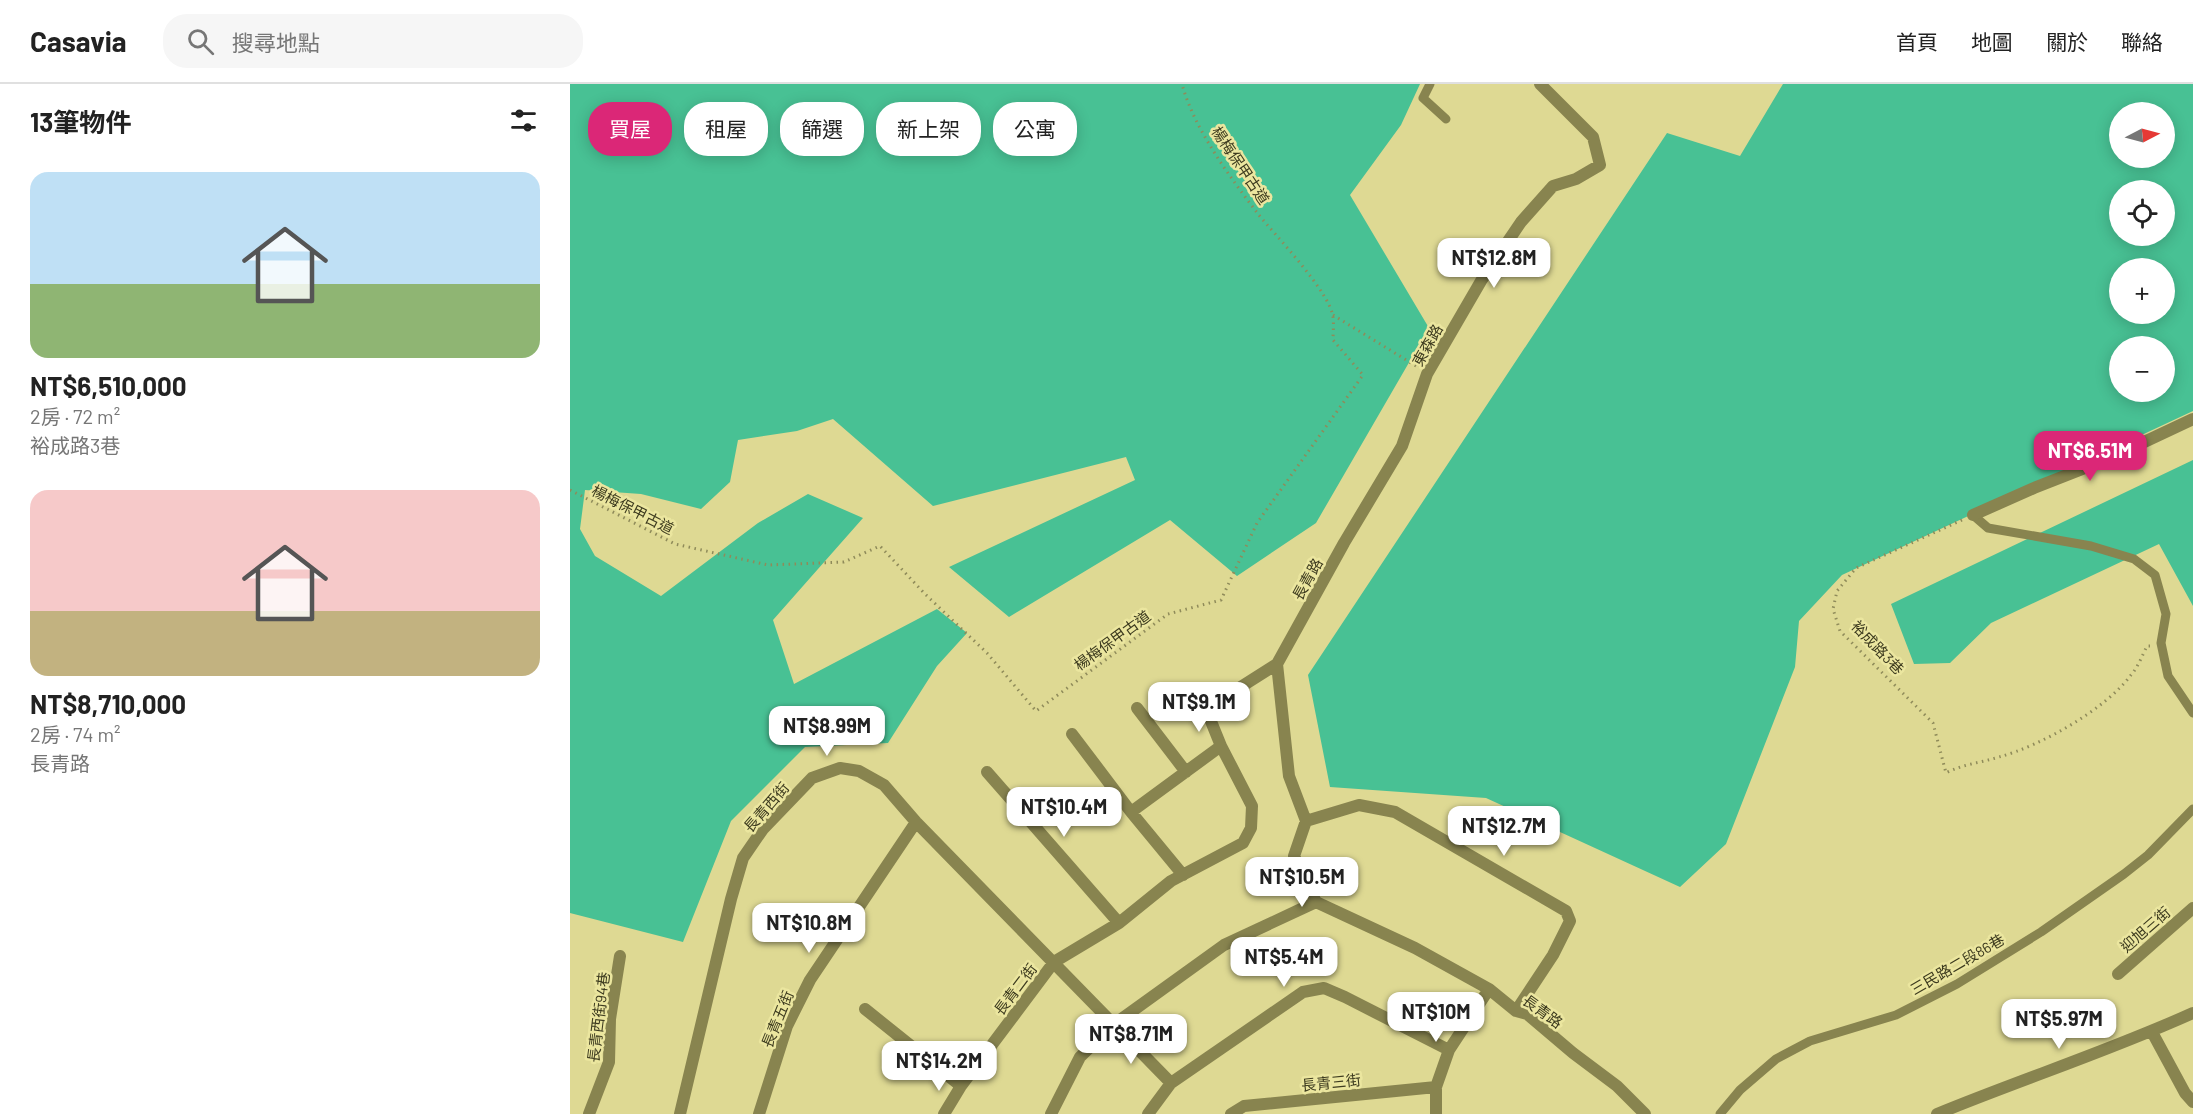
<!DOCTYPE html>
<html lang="zh-TW">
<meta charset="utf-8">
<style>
body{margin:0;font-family:Barlow,"Noto Sans TC",sans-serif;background:#f6f6f6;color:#222;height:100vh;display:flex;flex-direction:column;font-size:22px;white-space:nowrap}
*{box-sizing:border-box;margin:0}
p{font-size:20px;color:#767676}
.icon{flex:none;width:33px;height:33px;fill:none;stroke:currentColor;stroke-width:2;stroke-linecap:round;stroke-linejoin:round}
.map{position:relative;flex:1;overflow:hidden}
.sheet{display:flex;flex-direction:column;background:#fff;width:570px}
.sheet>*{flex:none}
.banner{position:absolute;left:18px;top:18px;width:570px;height:54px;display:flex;gap:12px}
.needle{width:39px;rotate:84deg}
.controls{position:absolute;left:1539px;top:18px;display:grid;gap:12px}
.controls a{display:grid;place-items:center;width:66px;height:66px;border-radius:50%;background:#fff;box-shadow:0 3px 15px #0003;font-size:30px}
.price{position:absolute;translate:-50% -51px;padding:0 14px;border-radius:12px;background:#fff;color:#222;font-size:20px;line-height:39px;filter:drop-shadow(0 2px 3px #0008)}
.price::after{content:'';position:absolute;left:50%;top:36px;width:18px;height:14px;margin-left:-9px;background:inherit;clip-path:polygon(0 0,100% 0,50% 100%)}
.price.current{background:#db2777;color:#fff}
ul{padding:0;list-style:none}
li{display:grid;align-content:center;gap:12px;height:318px;padding:0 30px}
li span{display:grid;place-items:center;height:186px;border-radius:18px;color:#555}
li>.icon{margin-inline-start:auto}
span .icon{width:108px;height:108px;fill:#fffc;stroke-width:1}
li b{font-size:26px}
h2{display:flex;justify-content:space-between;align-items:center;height:72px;padding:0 30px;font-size:26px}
.tag{padding:0 21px;border-radius:24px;background:#fff;box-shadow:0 3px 15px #0003;font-size:21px;line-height:54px}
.tag.current{background:#db2777;color:#fff}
header{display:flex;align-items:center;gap:36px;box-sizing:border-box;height:84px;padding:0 30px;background:#fff;border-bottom:2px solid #e0e0e0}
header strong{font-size:28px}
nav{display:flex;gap:33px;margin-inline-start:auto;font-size:21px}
.search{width:420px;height:54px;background:#f6f6f6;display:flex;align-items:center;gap:15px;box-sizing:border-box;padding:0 21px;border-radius:24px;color:#767676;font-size:22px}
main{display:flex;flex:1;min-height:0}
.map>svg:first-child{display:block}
.green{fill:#48c194;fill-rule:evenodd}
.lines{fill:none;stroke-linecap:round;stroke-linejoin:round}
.path{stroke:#8f8b5a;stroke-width:3;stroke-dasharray:1.5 4.5;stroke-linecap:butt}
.service{stroke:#88844f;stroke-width:9}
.minor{stroke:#88844f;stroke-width:12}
.labels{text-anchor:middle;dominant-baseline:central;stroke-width:5;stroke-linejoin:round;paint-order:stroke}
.street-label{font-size:15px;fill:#3d3b1f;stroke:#ebe69f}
</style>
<header>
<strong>Casavia</strong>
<div class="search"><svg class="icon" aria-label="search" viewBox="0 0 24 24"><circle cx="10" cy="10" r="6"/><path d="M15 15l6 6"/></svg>搜尋地點</div>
<nav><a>首頁</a><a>地圖</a><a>關於</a><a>聯絡</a></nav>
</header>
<main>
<section class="sheet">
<h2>13筆物件<svg class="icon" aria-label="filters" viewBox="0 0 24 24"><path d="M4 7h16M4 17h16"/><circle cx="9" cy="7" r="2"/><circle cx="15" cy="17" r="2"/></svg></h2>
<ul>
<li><span style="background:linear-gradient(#bfe0f5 60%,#8fb573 0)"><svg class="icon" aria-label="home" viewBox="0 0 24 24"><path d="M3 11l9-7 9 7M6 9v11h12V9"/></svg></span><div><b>NT$6,510,000</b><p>2房 · 72 m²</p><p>裕成路3巷</p></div></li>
<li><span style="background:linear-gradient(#f6c9c9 65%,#c2b280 0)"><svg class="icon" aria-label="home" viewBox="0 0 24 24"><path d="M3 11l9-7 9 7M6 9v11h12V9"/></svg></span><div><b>NT$8,710,000</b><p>2房 · 74 m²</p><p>長青路</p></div></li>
</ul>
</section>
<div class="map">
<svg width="1623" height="1030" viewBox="0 0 1623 1030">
<rect width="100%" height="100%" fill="#ded993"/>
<!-- green -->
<path class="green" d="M0,0H850L831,41L780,111L859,244L746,439L667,492L600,436L439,533L379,483L565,396L556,373L363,422L263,335L227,347L168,356L160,398L131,425L71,410L15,406L10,445L25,472L91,512L188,439L238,410L293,434L203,536L224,600L367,525L397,549L367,582L318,659L235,663L161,737L113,858L0,829Z
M1213,0H1623V327L1272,491L1229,537L1225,583L1156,760L1110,803L916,714L760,703L738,591L1097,49L1170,72ZM1550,28H1594V74H1550ZM1550,106H1594V152H1550ZM1550,184H1594V230H1550ZM1550,262H1594V308H1550Z
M1623,376V522L1589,460L1421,539L1380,579L1344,580L1321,520Z"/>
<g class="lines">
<!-- path -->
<path class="path" d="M763,231L846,282
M0,406L105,460L198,481L274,478L310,462L355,510L417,569L466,627L598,530L651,516L687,439L793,291L763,256C763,249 764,241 763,233C760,208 706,152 688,130C660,93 624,45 612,0
M1392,436L1286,484L1267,507L1263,525L1270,547L1363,639L1376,689C1393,680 1410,679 1429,673C1470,662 1535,626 1561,591C1568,583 1572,572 1577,562H1580"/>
<!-- service -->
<path class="service" d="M860,0L853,14L876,35
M1403,431L1418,444L1521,462L1564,475L1585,491L1596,530L1591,559L1598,592L1623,629
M1150,1030L1170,1006L1206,975L1240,957L1326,931L1387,900L1471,848L1554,790L1578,771L1623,725"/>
<!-- minor -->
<path class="minor" d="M970,0L1023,53L1030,81L1006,95L983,102L951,138L911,197L857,290L832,362L774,459L707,580L719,692L736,737L724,772L746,818L845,864L919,905L946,927L957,930L1003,969L1047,1002L1075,1030
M1403,431L1464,404L1538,375L1623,335
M567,624L616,688
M502,650L561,728
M417,688L549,839
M736,737L789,721L825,728L996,827L1000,837L983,871L946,927
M613,791L561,728L651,662
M1548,890L1623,824
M295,925L391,1002L484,878L549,839L601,797L673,759L681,744L682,722L651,662L636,625L707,580
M1582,948L1615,1009L1623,1018
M19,1030L39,978L40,935L50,872
M110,1030L161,815L173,774L193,745L242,694L270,684L289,687L314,701L346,738L601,999
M189,1030L217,942L240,896L346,738
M374,1030L391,1002
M481,1030L510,973L543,941L654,861L746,818
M578,1030L601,999L733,908L754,904L775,913L879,966
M661,1030L674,1022L866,1003
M866,1030V1003L879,966L919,905
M1367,1030C1452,995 1539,967 1623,929"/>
</g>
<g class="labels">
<!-- street labels -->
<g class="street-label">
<text transform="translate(671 81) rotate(56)">楊梅保甲古道</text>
<text transform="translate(857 261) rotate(-61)">東森路</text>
<text transform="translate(63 425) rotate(27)">楊梅保甲古道</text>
<text transform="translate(737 495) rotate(-61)">長青路</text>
<text transform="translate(542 556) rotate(-36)">楊梅保甲古道</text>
<text transform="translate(1308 563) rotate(46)">裕成路3巷</text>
<text transform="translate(196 723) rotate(-49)">長青西街</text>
<text transform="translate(1575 845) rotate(-41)">迎旭三街</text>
<text transform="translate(1387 880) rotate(-30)">三民路二段86巷</text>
<text transform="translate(445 905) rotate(-53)">長青二街</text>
<text transform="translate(973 927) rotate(36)">長青路</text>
<text transform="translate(28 933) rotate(-83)">長青西街94巷</text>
<text transform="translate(207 935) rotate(-68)">長青五街</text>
<text transform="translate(761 998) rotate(-6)">長青三街</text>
</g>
</g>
</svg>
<div class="controls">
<a><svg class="needle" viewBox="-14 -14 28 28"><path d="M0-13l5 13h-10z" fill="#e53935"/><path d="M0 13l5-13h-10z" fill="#767676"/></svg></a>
<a><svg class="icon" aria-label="locate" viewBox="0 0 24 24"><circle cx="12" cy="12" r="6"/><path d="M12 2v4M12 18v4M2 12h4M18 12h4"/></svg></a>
<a>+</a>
<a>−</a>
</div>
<b class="price" style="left:924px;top:205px">NT$12.8M</b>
<b class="price current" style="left:1520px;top:398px">NT$6.51M</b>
<b class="price" style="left:629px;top:649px">NT$9.1M</b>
<b class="price" style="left:257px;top:673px">NT$8.99M</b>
<b class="price" style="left:494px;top:754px">NT$10.4M</b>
<b class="price" style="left:934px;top:773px">NT$12.7M</b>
<b class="price" style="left:732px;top:824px">NT$10.5M</b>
<b class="price" style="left:239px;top:870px">NT$10.8M</b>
<b class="price" style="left:714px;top:904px">NT$5.4M</b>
<b class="price" style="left:866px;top:959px">NT$10M</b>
<b class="price" style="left:1489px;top:966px">NT$5.97M</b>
<b class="price" style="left:561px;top:981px">NT$8.71M</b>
<b class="price" style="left:369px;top:1008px">NT$14.2M</b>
<div class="banner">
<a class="tag current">買屋</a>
<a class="tag">租屋</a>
<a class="tag">篩選</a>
<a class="tag">新上架</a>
<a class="tag">公寓</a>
</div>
</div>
</main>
